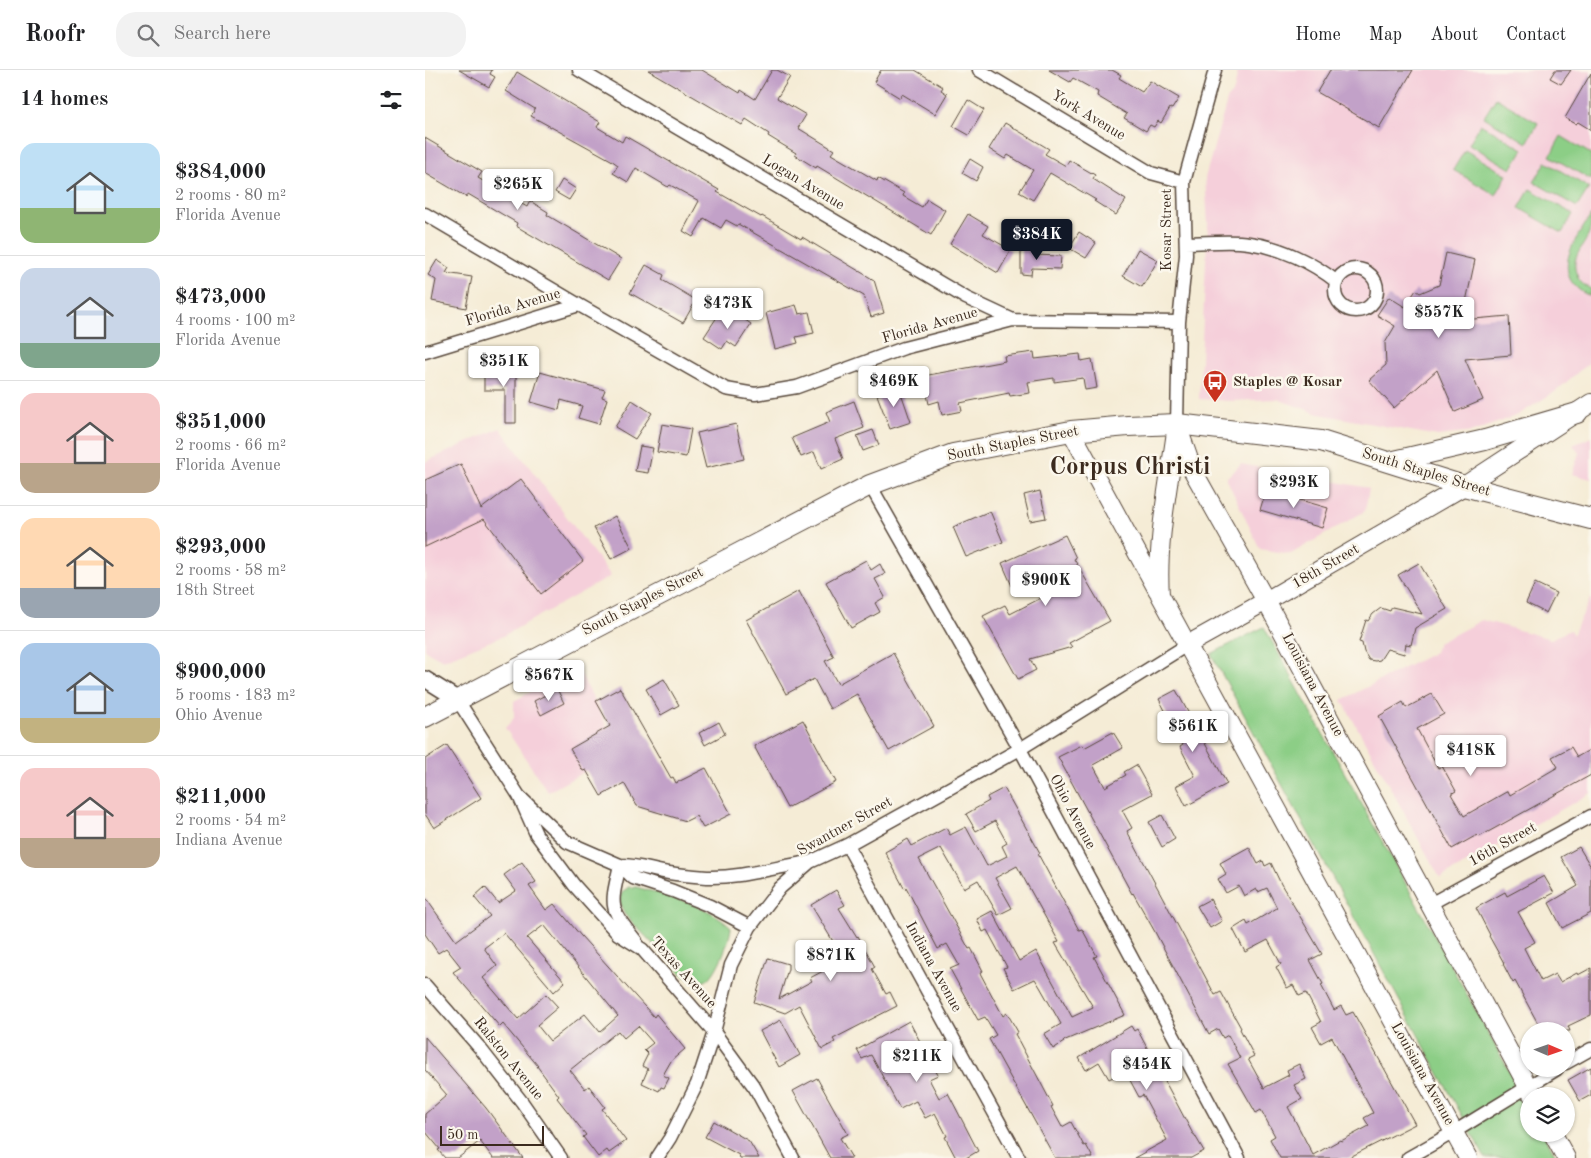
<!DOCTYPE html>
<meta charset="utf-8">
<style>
body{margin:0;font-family:"Old Standard TT",serif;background:#f2f2f2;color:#202124;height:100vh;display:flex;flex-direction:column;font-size:19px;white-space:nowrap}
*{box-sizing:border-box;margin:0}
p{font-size:16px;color:#757577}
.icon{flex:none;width:28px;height:28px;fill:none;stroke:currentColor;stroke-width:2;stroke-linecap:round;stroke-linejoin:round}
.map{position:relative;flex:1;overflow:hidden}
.sheet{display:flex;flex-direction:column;background:#fff;width:425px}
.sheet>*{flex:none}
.needle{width:32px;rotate:92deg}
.controls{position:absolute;left:1095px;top:952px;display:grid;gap:10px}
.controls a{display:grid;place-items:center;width:55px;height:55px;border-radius:50%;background:#fff;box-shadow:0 1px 4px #0004;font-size:25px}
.scale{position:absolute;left:15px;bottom:12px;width:104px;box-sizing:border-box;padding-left:5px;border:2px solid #3b2a1e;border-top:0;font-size:14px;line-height:18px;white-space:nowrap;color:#3b2a1e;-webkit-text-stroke:4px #fbf7ec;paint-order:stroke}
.price{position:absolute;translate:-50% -42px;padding:0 11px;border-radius:5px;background:#fff;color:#222;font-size:16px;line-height:32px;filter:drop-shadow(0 1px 2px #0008)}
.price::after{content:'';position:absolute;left:50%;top:30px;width:15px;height:11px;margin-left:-8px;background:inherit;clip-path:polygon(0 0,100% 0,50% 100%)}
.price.on{background:#111827;color:#fff}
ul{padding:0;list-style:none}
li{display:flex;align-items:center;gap:15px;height:125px;padding:0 20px}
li+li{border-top:1px solid #e0e0e0}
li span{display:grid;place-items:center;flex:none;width:140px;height:100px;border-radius:15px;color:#555}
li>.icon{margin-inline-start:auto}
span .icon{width:60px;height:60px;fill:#fffc;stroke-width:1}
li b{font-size:21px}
h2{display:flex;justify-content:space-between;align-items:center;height:60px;padding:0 20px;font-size:21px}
header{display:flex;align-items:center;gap:30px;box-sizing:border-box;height:70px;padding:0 25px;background:#fff;border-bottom:1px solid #e0e0e0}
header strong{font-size:24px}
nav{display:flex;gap:28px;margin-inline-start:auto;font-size:18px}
.search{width:350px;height:45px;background:#f2f2f2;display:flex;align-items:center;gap:12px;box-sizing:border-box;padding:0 18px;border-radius:20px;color:#757577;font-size:19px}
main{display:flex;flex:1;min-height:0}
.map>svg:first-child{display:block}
.built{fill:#f5cfda}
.green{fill:#8cce86;stroke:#647c52}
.building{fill:#c2a1c8;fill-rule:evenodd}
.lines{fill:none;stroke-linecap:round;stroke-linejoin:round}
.minor-casing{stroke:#57473a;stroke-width:15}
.tertiary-casing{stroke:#57473a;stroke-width:18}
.secondary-casing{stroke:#57473a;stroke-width:20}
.primary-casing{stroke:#57473a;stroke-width:22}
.minor{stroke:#fff;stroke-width:12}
.tertiary{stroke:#fff;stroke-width:15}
.secondary{stroke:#fff;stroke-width:18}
.primary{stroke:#fff;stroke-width:20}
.labels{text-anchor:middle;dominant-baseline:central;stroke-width:5;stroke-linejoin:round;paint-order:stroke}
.street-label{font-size:15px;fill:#3b2a1e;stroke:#fbf7ec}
.poi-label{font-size:15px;font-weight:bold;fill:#3b2a1e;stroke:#fbf7ec;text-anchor:start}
.town-label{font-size:25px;font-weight:bold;fill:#3b2a1e;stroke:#fbf7ec}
</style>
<header>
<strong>Roofr</strong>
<div class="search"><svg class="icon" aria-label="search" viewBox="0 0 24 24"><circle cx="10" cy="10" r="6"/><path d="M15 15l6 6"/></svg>Search here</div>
<nav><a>Home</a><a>Map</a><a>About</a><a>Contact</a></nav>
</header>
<main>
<section class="sheet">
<h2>14 homes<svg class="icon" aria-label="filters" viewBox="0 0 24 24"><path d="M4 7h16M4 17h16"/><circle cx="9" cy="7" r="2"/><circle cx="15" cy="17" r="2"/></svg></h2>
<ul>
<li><span style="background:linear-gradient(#bfe0f5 65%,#8fb573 0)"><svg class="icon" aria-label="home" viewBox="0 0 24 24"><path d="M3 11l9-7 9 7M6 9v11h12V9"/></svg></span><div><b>$384,000</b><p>2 rooms · 80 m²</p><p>Florida Avenue</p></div></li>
<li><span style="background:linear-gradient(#c9d6e8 75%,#7fa58c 0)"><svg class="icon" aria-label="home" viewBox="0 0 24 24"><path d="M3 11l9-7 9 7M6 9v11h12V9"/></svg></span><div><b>$473,000</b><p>4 rooms · 100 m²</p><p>Florida Avenue</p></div></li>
<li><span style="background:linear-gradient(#f6c9c9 70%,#b9a48a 0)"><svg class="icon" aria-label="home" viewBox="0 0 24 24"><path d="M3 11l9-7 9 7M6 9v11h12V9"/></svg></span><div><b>$351,000</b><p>2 rooms · 66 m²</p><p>Florida Avenue</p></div></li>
<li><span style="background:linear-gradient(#ffd9b3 70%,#9aa5b1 0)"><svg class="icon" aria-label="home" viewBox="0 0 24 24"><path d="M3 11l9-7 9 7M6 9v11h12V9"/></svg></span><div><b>$293,000</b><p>2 rooms · 58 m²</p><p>18th Street</p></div></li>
<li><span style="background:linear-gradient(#a9c7e8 75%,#c2b280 0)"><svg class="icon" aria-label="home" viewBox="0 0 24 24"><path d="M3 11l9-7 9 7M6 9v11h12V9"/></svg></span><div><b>$900,000</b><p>5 rooms · 183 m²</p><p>Ohio Avenue</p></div></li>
<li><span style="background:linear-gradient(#f6c9c9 70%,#b9a48a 0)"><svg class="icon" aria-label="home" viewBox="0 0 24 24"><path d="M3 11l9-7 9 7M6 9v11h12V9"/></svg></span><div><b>$211,000</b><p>2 rooms · 54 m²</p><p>Indiana Avenue</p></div></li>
</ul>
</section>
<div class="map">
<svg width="1166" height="1088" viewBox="0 0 1166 1088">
<rect width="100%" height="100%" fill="#fbf7ec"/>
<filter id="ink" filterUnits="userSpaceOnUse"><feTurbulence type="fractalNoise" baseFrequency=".02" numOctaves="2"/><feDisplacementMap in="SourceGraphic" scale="10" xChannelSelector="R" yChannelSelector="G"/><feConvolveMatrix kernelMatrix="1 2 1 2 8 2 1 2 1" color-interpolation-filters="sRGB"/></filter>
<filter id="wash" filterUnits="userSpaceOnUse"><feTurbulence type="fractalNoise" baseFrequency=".0096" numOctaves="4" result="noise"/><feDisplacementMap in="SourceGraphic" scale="20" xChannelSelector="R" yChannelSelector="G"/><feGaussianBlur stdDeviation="1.12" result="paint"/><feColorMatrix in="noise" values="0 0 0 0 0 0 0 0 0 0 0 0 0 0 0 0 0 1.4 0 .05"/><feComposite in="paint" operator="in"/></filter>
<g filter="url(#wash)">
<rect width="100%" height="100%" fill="#f5ecd6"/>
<!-- built -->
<path class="built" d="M813,0H1166V291L1131,321L1093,345L1048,362L1013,366L894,344L852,329L805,331L774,329L783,154L780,108L803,27L809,21Z
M75,358L186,506L78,566L18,590L0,580V392Z
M1166,367V409L1147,404L1154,383L1148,375Z
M816,394L944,418L940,441L866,484L835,479L801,408Z
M1166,527V723L1015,808L917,630L1010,582L1013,573L1057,550L1126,569L1145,560L1148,565Z
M152,597L195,682L123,722L80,658L89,648V631Z"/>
<!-- green -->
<path class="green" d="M1071,28L1113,53L1102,73L1059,47Z
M1055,54L1098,79L1086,99L1044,74Z
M1136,66L1166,84V110L1125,86Z
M1040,80L1082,105L1071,125L1028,100Z
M1121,92L1164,118L1152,137L1109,112Z
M1105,119L1148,144L1137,163L1094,138Z
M1166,145C1166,150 1166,157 1165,161C1160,177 1144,187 1152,205C1154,212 1160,216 1166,219V226C1157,223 1150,218 1145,209C1135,186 1155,164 1166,145Z
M839,557L1104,1037V1064H1119L1132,1088H1060L786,584Z
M204,817H211C240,825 284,835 306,857C306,868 292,904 282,910C274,914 266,910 259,906L200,845C194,833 191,825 204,817Z"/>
<g id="blocks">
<!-- building -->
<path class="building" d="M34,0H67L65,4L70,7L64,17Z
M223,0H277L315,23L316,20L330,29L347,0H352L365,7L352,28L381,45L373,58L409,80L406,84L452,111L453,108L479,123L478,126L497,137L502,129L520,140L506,165L392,96L391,98L370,85L371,83L343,66L344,64L321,49L317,55Z
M456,0H490L518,17L516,20L522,24L510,44L477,24L475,28L449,12Z
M624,0H687L696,5L694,8L717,22L725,11L754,28L747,39L745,38L736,53L733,51L729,57L725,55L721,61L699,48L702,44L672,26L673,22L648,8L645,12Z
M905,0H988L954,58L892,22Z
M1130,0H1146L1136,14L1125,8Z
M92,2L175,52L172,57L197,72L200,66L294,120L292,122L336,147L337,146L376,169L377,167L449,210L459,243L446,247L439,226L313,154L312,156L301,150L296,158L279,148L268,167L258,161L274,131L245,115L243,117L211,98L203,112L188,103L193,95L186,90L106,46L110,39L81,21Z
M1166,3V60L1153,52L1151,54L1140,48Z
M543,30L559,40L544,65L528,56Z
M580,53L624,79L620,84L641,96L644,90L670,105L668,109L701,130L691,145L669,131L671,130L625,103L608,130L594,122L608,100L583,85L580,89L564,79Z
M0,68L57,102L53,108L102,137L105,131L123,142L122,145L196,189L183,210L91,156L92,153L43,124L41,127L0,103Z
M545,89L558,97L551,111L537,103Z
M137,110L151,119L144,130L130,122Z
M543,144L563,156L558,164L586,180L573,203L525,174Z
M654,162L671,173L661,188L644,178Z
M596,176L608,177V185L636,186L635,199L607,198L606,205L596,204Z
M713,179L733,190L717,217L698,206Z
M1021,183L1050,190L1037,250L1084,246L1086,285L1040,289L1058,330L1030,342L1012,300L969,338L944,310L961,295L960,273L970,256L952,245L964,227L980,237L991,220L995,223L1014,215Z
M12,190L24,198L21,203L47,207L41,238L7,231L11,210L3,205Z
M221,195L239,205L237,210L271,230L258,253L205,223Z
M371,235L374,244L384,242L389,263L371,267L373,273L350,279L341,243Z
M309,242L326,254L311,277L302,271L297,279L279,267L294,244L303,250Z
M609,282L610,289L655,284L656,291L667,289L672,318L660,320L658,308L629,312V308L603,312L605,323L585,326L584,323L535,333L537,341L517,345L514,331L504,334L498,306L580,291L579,286Z
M59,298H91V353H80V320H59Z
M115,302L180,320L177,327L182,329L174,354L153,348L157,336L136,330L134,340L106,332Z
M474,317L486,352L465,359L452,325Z
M207,330L227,343L210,369L190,357Z
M429,331L439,358L410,369L418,389L396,399L389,382L376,387L367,368L405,352L401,342Z
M237,354L266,359L261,387L232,382Z
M311,354L319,389L281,398L272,363Z
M448,360L454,375L438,381L432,366Z
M215,376L228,378L223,403L210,401Z
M36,394L56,439L96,409L158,491L116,524L59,449L0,477V410Z
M841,420L903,438L897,458L835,440Z
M615,421L621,448L605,451L599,425Z
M565,441L578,472L541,487L528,457Z
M190,446L207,478L186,489L169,458Z
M640,465L651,488L649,489L685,551L644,573L647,577L605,589L611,600L593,609L558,546L580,535L585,544L620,526L609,507L587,516L577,493Z
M441,490L446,500L455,494L460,504L450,509L460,527L450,533L455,542L426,558L401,512Z
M994,493L1022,539L990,558L986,575L981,574L979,584L962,579L955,590L950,591L944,590L939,582L937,573L934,572L941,550L943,551L948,544L956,538L965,541L967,537L997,544L973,505Z
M1110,513L1131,523L1121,543L1101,533Z
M374,521L409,587L400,591L413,614L468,583L509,656L464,681L432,624L405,639L389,609L361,624L321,550Z
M239,609L254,635L236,645L221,619Z
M195,618L246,708L248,707L251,713L281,698L306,744L278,758L271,746L261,751L212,736L199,713L176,726L161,700L158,701L145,679L185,656L171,631Z
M132,619L139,633L116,645L109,631Z
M751,620L802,714L761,736L751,716L770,706L755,677L758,675L734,629Z
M1007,624L1019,644L992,659L1013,698L1017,696L1031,721L1026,724L1039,746L1083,721L1085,725L1133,697L1127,687L1146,677L1152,687L1166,679V705L1054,767L1052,765L1027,779L954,646L978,632L981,638Z
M378,650L411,712L362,738L329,676Z
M294,652L300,664L280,675L274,663Z
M688,662L698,678L668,695L680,717L701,705L699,702L711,695L727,724L697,740L707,758L702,761L790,925L796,922L816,958L815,959L829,986L823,989L839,1018L864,1005L862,1000L874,994L881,1009L869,1015L877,1029L863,1037L888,1085L915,1070L916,1071L944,1056L939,1048L948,1043L907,967L896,973L887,957L896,952L881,923L874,926L868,915L862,918L851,897L856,894L843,870L820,882L808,859L821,851L823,855L852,838L842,818L833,822L831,819L819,826L814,816L801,823L793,809L801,804L795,793L824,777L833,794L838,791L840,796L846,793L856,814L897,884L885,890L898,914L896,915L909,940L916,936L921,945L928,942L990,1054L923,1088H855L845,1069L850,1066L836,1040L831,1043L803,994L815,988L803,965L798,968L793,959L784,964L730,862L708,823L707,824L633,687L657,675L659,678Z
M22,675L56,728L9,758L0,744V689Z
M579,718L615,783L613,784L654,860L657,859L672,886L669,887L700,945L638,971L639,972L628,979L619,964L636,954L615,917L610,909L589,919L578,898L582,897L562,860L558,862L552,849L567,841L594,891L611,881L647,947L668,937L630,873L634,872L592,796L570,808L587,838L573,845L553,810L539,818L516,778L494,789L544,879L546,878L558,901L555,903L578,946L582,943L593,962L590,964L628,1036L626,1037L637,1057L646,1052L659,1076L661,1075L668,1088H630L564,969L571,965L560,947L553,950L525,899L534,895L522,874L513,879L481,817L479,818L460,782L483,769L487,776L521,758L525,765L541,757L562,796L582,786L577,776L582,773L570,751L551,761L541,744L564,731L562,727Z
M737,745L750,769L737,777L724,752Z
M1154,777L1166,797V843L1137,858L1124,833L1153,816L1136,787Z
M97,792L111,812L104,816L121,840L129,834L156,866L229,947L231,944L260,979L246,991L238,1005L244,1008L239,1018L236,1017L234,1021L217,1013L223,999L217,996L223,984L219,980L228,973L213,956L199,968L193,961L145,1000L160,1019L164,1016L180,1037L177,1039L201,1071L184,1083L182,1080L173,1087L158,1067L161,1065L132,1028L134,1026L112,996H113L78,954L75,957L28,902L36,897L21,878L13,883L0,864V827L31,871L65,846L49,827L60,817L73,833L91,821L79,805ZM119,855L193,946L175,962L160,944L125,971L112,955L133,937L121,924L93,949L58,908L72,896L59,878L79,863L129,922L140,912L102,868Z
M1119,806L1129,823L1093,842L1110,872L1099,878L1116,911L1130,904L1135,912L1152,903L1153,905L1166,898V945L1143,956L1145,961H1117L1090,911L1088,913L1078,894L1079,893L1064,866L1065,865L1051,838L1080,822L1082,826Z
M411,820L420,835L414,838L432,867L433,866L450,897L447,899L461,924L465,922L472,936L408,969L410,972L397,979L374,935L360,943L329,932L343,888L363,894V899L354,929L387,911L385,908L415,892L408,881L412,878L386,835Z
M785,829L797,851L785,858L772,836Z
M356,950L375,985L354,997L335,961Z
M484,951L513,1005L504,1009L514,1028L523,1023L553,1081L541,1088H531L520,1067L522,1066L510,1043L500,1048L491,1031L475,1039L446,985L437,989L432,980Z
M706,956L709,961L712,959L768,1064H769L779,1081L766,1088H709L742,1070L718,1025L714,1027L700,1001L684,1009L674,992L661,1000L654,988Z
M0,967L61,1038L98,1088H68L55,1071L33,1088H20L13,1080L15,1079L0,1061V1044L22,1025L0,1000Z
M1166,997V1025L1155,1031L1143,1010Z
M392,1008L423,1064L415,1068L427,1088H405L368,1021Z
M289,1051L324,1071L334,1088H315L314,1085L280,1067Z"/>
</g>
</g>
<g filter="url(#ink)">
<use href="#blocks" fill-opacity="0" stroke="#57473a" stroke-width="1"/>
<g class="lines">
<defs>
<path id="minor" d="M154,0L541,228L588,250
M554,0L726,103L759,112
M0,144L154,235
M761,173C781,173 804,170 824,173C855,177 887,192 912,212
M910 220a21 21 0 1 1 42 0a21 21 0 1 1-42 0Z
M0,282L154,235L301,319L330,324L372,317L479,278L588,250L754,252
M752,354L754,252L761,185L759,112L790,0
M445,415L595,679L814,1088
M32,629L94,726L142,772L195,795L208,808L248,821L285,836L325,857
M94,726L111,764L149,815L193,864L217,879L289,962L330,1018L368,1088
M422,775L594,1088
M195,795C214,795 225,800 244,803C256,805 269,806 282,807C317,808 350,797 385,792
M195,795C185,838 184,837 211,871
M1005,834L1166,746
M0,915L54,977L97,1032L136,1088
M1141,993L1166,979
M232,1088L245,1068L272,1014L289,962L306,895L325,857L355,818L385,792L422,775L595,679L762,575
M983,1088L1029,1062L1132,999"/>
<path id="tertiary" d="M0,609L32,629"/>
<path id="secondary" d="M752,354C745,410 731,469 735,525L1043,1088
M753,358L768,401L841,531L1108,1026
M646,361L733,521
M762,575L841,531L1039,416L1166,333
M1128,1064L1141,1088"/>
<path id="primary" d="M965,392L1060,370L1152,343
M0,647L445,415L528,384L646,361L703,356L752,354L896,371L1039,416L1166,449"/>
</defs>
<!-- minor casing -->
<use href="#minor" class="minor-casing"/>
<!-- tertiary casing -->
<use href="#tertiary" class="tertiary-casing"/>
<!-- secondary casing -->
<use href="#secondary" class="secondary-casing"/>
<!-- primary casing -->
<use href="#primary" class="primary-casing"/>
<!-- minor -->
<use href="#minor" class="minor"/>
<!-- tertiary -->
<use href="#tertiary" class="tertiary"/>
<!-- secondary -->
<use href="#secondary" class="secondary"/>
<!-- primary -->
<use href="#primary" class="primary"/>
</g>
</g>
<!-- icons -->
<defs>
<symbol id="bus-pin" viewBox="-11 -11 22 30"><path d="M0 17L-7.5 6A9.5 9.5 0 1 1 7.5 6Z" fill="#c8321e" stroke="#fbf7ec"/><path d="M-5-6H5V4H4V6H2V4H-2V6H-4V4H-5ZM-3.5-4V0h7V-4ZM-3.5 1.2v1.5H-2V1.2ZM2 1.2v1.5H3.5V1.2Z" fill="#fff"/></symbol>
</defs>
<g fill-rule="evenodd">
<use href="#bus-pin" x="776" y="298" width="28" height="38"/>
</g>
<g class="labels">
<!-- street labels -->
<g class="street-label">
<text transform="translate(663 46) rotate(31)">York Avenue</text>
<text transform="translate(378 113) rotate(31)">Logan Avenue</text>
<text transform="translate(742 160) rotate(-90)">Kosar Street</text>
<text transform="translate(88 238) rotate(-17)">Florida Avenue</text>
<text transform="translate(505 256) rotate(-16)">Florida Avenue</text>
<text transform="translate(588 374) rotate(-11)">South Staples Street</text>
<text transform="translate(1001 403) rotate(17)">South Staples Street</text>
<text transform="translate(901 497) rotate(-30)">18th Street</text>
<text transform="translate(218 532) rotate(-27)">South Staples Street</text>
<text transform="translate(887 615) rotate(62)">Louisiana Avenue</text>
<text transform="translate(647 742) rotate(62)">Ohio Avenue</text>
<text transform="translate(420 757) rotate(-29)">Swantner Street</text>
<text transform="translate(1078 775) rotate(-29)">16th Street</text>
<text transform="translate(508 897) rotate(61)">Indiana Avenue</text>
<text transform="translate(258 903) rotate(48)">Texas Avenue</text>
<text transform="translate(83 989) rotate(51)">Ralston Avenue</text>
<text transform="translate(997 1004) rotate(61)">Louisiana Avenue</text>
</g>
<!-- poi labels -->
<g class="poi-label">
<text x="808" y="312">Staples @ Kosar</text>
</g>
<!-- town labels -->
<g class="town-label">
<text x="705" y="397">Corpus Christi</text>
</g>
</g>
</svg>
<div class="controls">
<a><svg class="needle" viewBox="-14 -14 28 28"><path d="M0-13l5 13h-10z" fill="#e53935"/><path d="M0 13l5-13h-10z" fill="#757577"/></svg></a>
<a><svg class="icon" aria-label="layers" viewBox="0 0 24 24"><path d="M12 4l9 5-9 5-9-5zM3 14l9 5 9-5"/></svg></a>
</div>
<div class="scale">50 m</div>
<b class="price" style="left:93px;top:141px">$265K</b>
<b class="price on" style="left:612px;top:191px">$384K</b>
<b class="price" style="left:303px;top:260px">$473K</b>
<b class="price" style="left:1014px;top:269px">$557K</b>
<b class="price" style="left:79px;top:318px">$351K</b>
<b class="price" style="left:469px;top:338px">$469K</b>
<b class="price" style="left:869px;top:439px">$293K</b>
<b class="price" style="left:621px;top:537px">$900K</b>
<b class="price" style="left:124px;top:632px">$567K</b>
<b class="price" style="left:768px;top:683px">$561K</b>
<b class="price" style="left:1046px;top:707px">$418K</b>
<b class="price" style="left:406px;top:912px">$871K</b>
<b class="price" style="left:492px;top:1013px">$211K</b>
<b class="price" style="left:722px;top:1021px">$454K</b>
</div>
</main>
